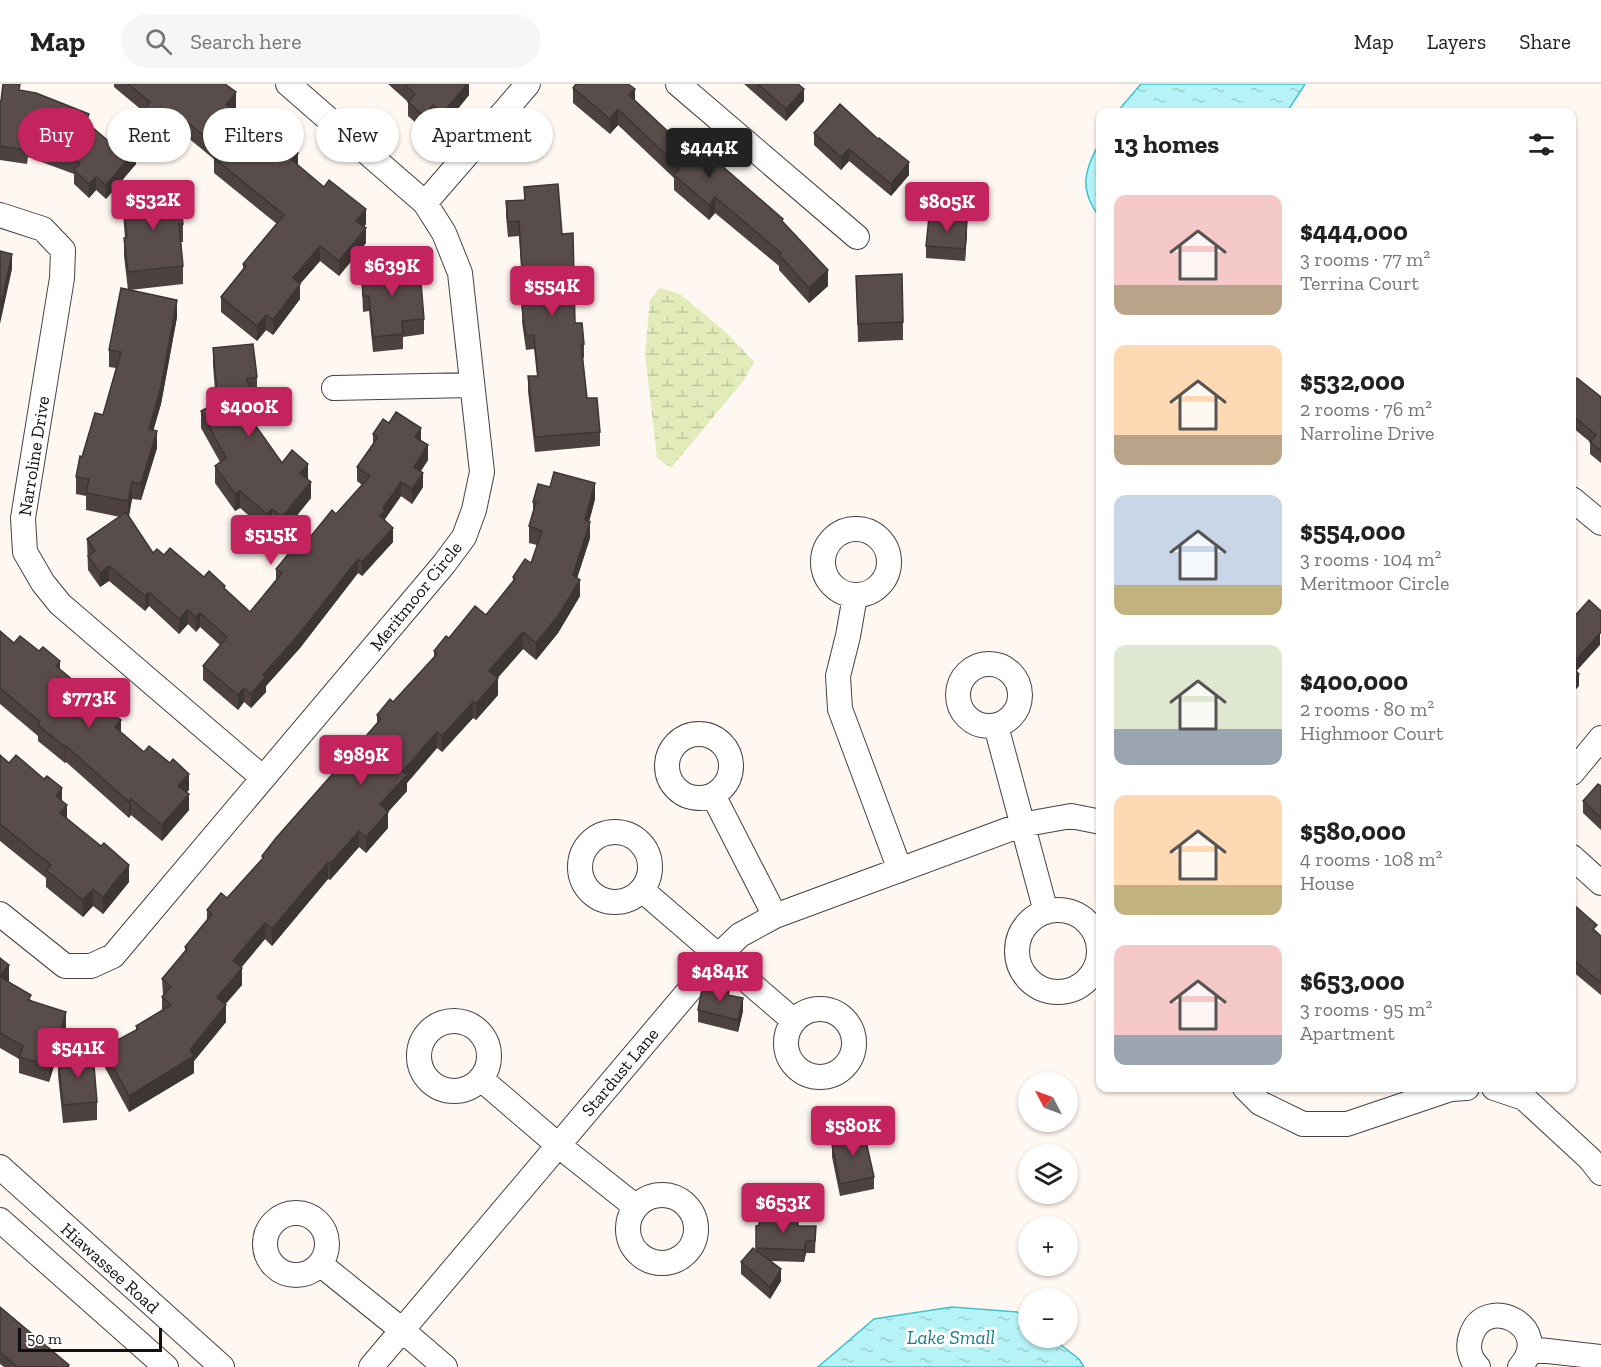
<!DOCTYPE html>
<meta charset="utf-8">
<style>
body{margin:0;font-family:"Zilla Slab",serif;background:#f6f6f6;color:#222;height:100vh;display:flex;flex-direction:column;font-size:22px;white-space:nowrap}
*{box-sizing:border-box;margin:0}
p{font-size:20px;color:#767676}
.icon{flex:none;width:33px;height:33px;fill:none;stroke:currentColor;stroke-width:2;stroke-linecap:round;stroke-linejoin:round}
.map{position:relative;flex:1;overflow:hidden}
.panel{position:absolute;left:1096px;top:24px;width:480px;height:984px;display:flex;flex-direction:column;background:#fff;border-radius:12px;box-shadow:0 2px 4px #0004}
.panel>*{flex:none}
.banner{position:absolute;left:18px;top:24px;width:570px;height:54px;display:flex;gap:12px}
.needle{width:39px;rotate:311deg}
.buttons{position:absolute;left:1018px;top:988px;display:grid;gap:12px}
.buttons a{display:grid;place-items:center;width:60px;height:60px;border-radius:50%;background:#fff;box-shadow:0 2px 4px #0004;font-size:30px}
.scale{position:absolute;left:18px;bottom:15px;width:144px;box-sizing:border-box;padding-left:6px;border:3px solid #101010;border-top:0;font-size:16px;line-height:21px;white-space:nowrap;color:#101010;-webkit-text-stroke:4px #fff;paint-order:stroke}
.price{position:absolute;translate:-50% -51px;padding:0 14px;border-radius:6px;background:#c3245d;color:#fff;font-size:20px;line-height:39px;filter:drop-shadow(0 2px 3px #0008)}
.price::after{content:'';position:absolute;left:50%;top:36px;width:18px;height:14px;margin-left:-9px;background:inherit;clip-path:polygon(0 0,100% 0,50% 100%)}
.price.active{background:#222;color:#fff}
ul{padding:0;list-style:none}
li{display:flex;align-items:center;gap:18px;height:150px;padding:0 18px}
li span{display:grid;place-items:center;flex:none;width:168px;height:120px;border-radius:12px;color:#555}
li>.icon{margin-inline-start:auto}
span .icon{width:72px;height:72px;fill:#fffc;stroke-width:1}
li b{font-size:26px}
h2{display:flex;justify-content:space-between;align-items:center;height:72px;padding:0 18px;font-size:26px}
.pill{padding:0 21px;border-radius:27px;background:#fff;box-shadow:0 2px 4px #0004;font-size:21px;line-height:54px}
.pill.active{background:#c3245d;color:#fff}
header{display:flex;align-items:center;gap:36px;box-sizing:border-box;height:84px;padding:0 30px;background:#fff;border-bottom:2px solid #e0e0e0}
header strong{font-size:28px}
nav{display:flex;gap:33px;margin-inline-start:auto;font-size:21px}
.search{width:420px;height:54px;background:#f6f6f6;display:flex;align-items:center;gap:15px;box-sizing:border-box;padding:0 21px;border-radius:33px;color:#767676;font-size:22px}
.map>svg:first-child{display:block}
.wetland{fill:url(#wetland-marsh)}
.water{fill:url(#water-ripples);stroke:#3bc3d0;stroke-width:1.5}
.lines{fill:none;stroke-linecap:round;stroke-linejoin:round}
.minor-casing{stroke:#434343;stroke-width:26}
.minor{stroke:#fff;stroke-width:24}
.wall{fill:#4d4240}
.shaded-wall{fill:#3e3634}
.building{fill:#594d4b;stroke:#3e3634;stroke-width:1.5}
.labels{text-anchor:middle;dominant-baseline:central;stroke-width:6;stroke-linejoin:round;paint-order:stroke}
.street-label{font-size:18px;fill:#101010;stroke:#fff}
.water-label{font-size:20px;font-style:italic;fill:#14808f;stroke:#fff}
</style>
<header>
<strong>Map</strong>
<div class="search"><svg class="icon" aria-label="search" viewBox="0 0 24 24"><circle cx="10" cy="10" r="6"/><path d="M15 15l6 6"/></svg>Search here</div>
<nav><a>Map</a><a>Layers</a><a>Share</a></nav>
</header>
<div class="map">
<svg width="1601" height="1283" viewBox="0 0 1601 1283">
<defs>
<pattern id="wetland-marsh" width="20" height="14" patternUnits="userSpaceOnUse" patternTransform="scale(1.5)"><rect width="20" height="14" fill="#e2ebba"/><path d="M1 5h8M5 5V1M11 12h8M15 12V8" fill="none" stroke="#c1c89f"/></pattern>
<pattern id="water-ripples" width="26" height="14" patternUnits="userSpaceOnUse" patternTransform="scale(1.5)"><rect width="26" height="14" fill="#b6f3f7"/><path d="M2 4q2-2 4 0t4 0M15 11q2-2 4 0t4 0" fill="none" stroke="#9bcfd3"/></pattern>
</defs>
<rect width="100%" height="100%" fill="#fff8f2"/>
<!-- wetland -->
<path class="wetland" d="M660,204L680,210L728,250L754,278L744,296L671,384L657,374L645,269L650,216Z"/>
<!-- water -->
<path class="water" d="M1141,0H1305L1287,28H1117Z
M1101,55V135C1077,104 1085,87 1101,55Z
M952,1223L1017,1228L1029,1237V1254H1052L1079,1275L1084,1283H818L874,1235Z"/>
<g class="lines">
<defs>
<path id="minor" d="M678,0L857,153
M425,119L528,0
M0,131L43,145L63,166L62,194L23,434L25,468L43,499L60,520L263,694
M334,304L471,301
M1572,415L1601,439
M823 478a33 33 0 1 1 66 0a33 33 0 1 1-66 0Z
M855,512L848,552L838,592L840,625L900,786
M958 611a31 31 0 1 1 62 0a31 31 0 1 1-62 0Z
M996,642L1046,828
M667 682a32 32 0 1 1 64 0a32 32 0 1 1-64 0Z
M1572,689L1601,654
M713,711L775,832
M580 783a35 35 0 1 1 70 0a35 35 0 1 1-70 0Z
M1572,773L1601,799
M642,806L794,937
M1017 867a41 41 0 1 1 82 0a41 41 0 1 1-82 0Z
M0,830L65,882H91L113,872L444,480L464,453L474,426L482,388L460,189L444,149L425,119L288,0
M786 959a34 34 0 1 1 68 0a34 34 0 1 1-68 0Z
M419 972a35 35 0 1 1 70 0a35 35 0 1 1-70 0Z
M481,995L558,1061L636,1123
M1245,1004L1260,1019L1303,1040H1347L1451,1005L1467,1004
M1494,1004L1524,1014L1590,1075L1601,1089
M0,1083L222,1283
M628 1145a34 34 0 1 1 68 0a34 34 0 1 1-68 0Z
M265 1160a31 31 0 1 1 62 0a31 31 0 1 1-62 0Z
M0,1136L166,1283
M320,1180L402,1246L445,1283
M1530,1265L1601,1273
M371,1283L719,871L740,851L775,832L1021,741L1071,732L1101,738
M1478,1283C1470,1275 1467,1263 1471,1252C1485,1208 1555,1243 1520,1283"/>
</defs>
<!-- minor casing -->
<use href="#minor" class="minor-casing"/>
<!-- minor -->
<use href="#minor" class="minor"/>
</g>
<!-- wall -->
<path class="wall" d="M114,0H225L236,23L233,27L234,40L251,54L298,82L366,140L364,143L366,159L339,192L320,177L300,200V215L273,251L266,246L257,257L221,228V213L243,185V180L277,140L214,89V75L182,49L179,52L171,46L162,56L144,41V28L114,3Z
M388,0H469V11L443,43L433,35L424,46L408,32V18Z
M744,0H798L804,17L786,37Z
M573,4L635,16L692,70L783,138L828,202L809,219L779,186V182L715,129L709,136L674,106V94L618,41L610,50L573,19Z
M20,6L89,40L136,80L106,115L96,106L89,114L74,100V90L28,73L27,80L0,76V17Z
M814,49L909,91L891,112L849,77L841,86L814,61Z
M524,103L562,150L575,239L584,260V274H583L587,314L600,348V362L535,368L528,307V292H537L534,265L526,266L522,238L523,212L519,152L508,153L506,132V117L524,116Z
M123,112L183,140V158H181L183,182V200L130,206L177,233L161,320L153,346L157,364L141,416L132,415L129,433L153,469L164,471L225,505L250,528L276,496V485L303,462L336,430L362,401L357,397V383L373,360V350L389,339L421,357L428,376L421,387L423,403L412,420L401,412L385,435L393,458L362,492L358,489L300,564L266,602V608L251,624L244,618L238,626L203,596V582L220,561L200,543L196,548L188,540L179,550L149,522L145,527L109,497L100,503L88,486L87,455L120,433L86,426V412L76,410V393L82,373L103,331L116,284L109,283V266L128,206L124,172V154H125L123,130Z
M967,148L965,177L926,174V162Z
M361,181L406,187L424,235V250L403,253V265L373,268L369,227L363,228Z
M856,192L903,238V256L858,258Z
M213,264L257,293V310H255L260,336L256,337V342L282,379L308,395L311,414L282,450L272,442L267,447L240,424L235,427L215,399V382L220,378L201,344V327L216,319L213,281Z
M1572,292L1601,313V379L1590,370V358L1572,343Z
M595,415L589,438L590,454L577,494L580,512L558,549L536,576L523,565L497,594L498,611L476,636L473,634L442,668L437,664L407,699V707L388,728V744L366,769L359,763L330,796L328,795L272,862L265,855L241,884L242,901L225,920L226,938L194,977V989L129,1028L103,980V964L136,946V942L162,927V913L163,911L162,895L185,867V863L207,837V826L227,814L262,775V772L377,639V631L393,618L434,574V567L449,554L486,531L513,497V493L531,479L537,461L529,459V442L533,427V418Z
M0,547L14,559L60,586L121,649L189,706L187,708L189,726L162,757L131,731L129,734L66,678L65,679L38,657V652L0,620Z
M0,671L9,679L62,717L67,734L129,798L103,830L93,822L83,833L46,803V794L0,757Z
M1601,702V746L1583,729V717Z
M1572,822L1601,852V911L1572,887Z
M0,874L9,897L8,898L66,943L49,998L19,989V975L0,964Z
M730,911L743,927L738,948L698,938V926Z
M58,973L97,1018V1036L63,1039L58,991Z
M840,1050L874,1093V1105L840,1112L832,1073V1061L840,1059Z
M756,1142H816L815,1169H806L804,1178L770,1177L781,1197L770,1215L741,1190V1178L756,1166Z
M0,1223L69,1283H4L0,1280Z"/>
<!-- shaded-wall -->
<path class="shaded-wall" d="M467,0H469V11L443,43V29Z
M635,5V21L629,11Z
M804,5V17L786,37V25Z
M236,8V23L226,36V21Z
M433,21V35L424,46V32Z
M618,25V41L610,50V35Z
M234,28V43L228,35Z
M171,31V46L162,56V41Z
M182,34V49L179,52V37Z
M849,65V77L841,86V73Z
M136,66V80L106,115V101Z
M298,69V84L292,76Z
M909,78V91L891,112V100Z
M96,93V106L89,114V100Z
M715,113V129L709,136V121Z
M366,125V140L356,152V137Z
M967,136V148L965,177V165Z
M366,144V159L339,192V177Z
M320,162V177L300,200V215L273,251V236L293,194Z
M12,170V185L0,240V225Z
M828,186V202L809,219V204Z
M177,216V233L161,320L149,362V345Z
M266,231V246L257,257V242Z
M260,319V336L256,337V353L249,324Z
M421,344V359L415,353Z
M157,347V364L141,416V400Z
M428,361V376L414,397V383Z
M308,380V396L300,389Z
M423,389V403L412,420V405Z
M132,398V415L128,434V417Z
M311,398V414L282,450V433Z
M401,398V412L385,435V441L380,432L383,424Z
M595,399V415L585,453V436Z
M240,407V424L235,427V410Z
M272,425V442L267,447V430Z
M590,438V454L573,507V491Z
M393,444V458L362,492V478Z
M358,475V489L300,564L266,602V608L251,624V610L263,591Z
M1574,477V490L1572,492V480Z
M109,482V497L100,503V489Z
M580,496V512L558,549L536,576V559Z
M149,508V522L145,527V512Z
M188,526V540L179,550V535Z
M200,529V543L196,548V533Z
M523,548V565L489,604V587Z
M1600,549V561L1572,592V580Z
M60,577V593L56,582Z
M1579,590V602L1572,610V598Z
M498,594V611L476,636V620Z
M244,604V618L238,626V611Z
M473,618V634L442,668V652Z
M121,636V652L115,643Z
M437,648V664L407,699V707L388,728V744L366,769V753L380,720L403,687Z
M66,662V678L65,679V663Z
M189,690V706L178,717V702Z
M62,704V721L56,712Z
M189,710V726L162,757V741Z
M131,715V731L129,734V718Z
M67,721V738L60,729Z
M359,747V763L330,796V780Z
M328,778V795L272,862V845Z
M129,781V798L103,830V813Z
M93,805V822L83,833V816Z
M265,839V855L233,893V877Z
M9,881V897L0,906V891Z
M242,884V901L217,930V914Z
M743,914V927L738,948V936Z
M226,921V938L194,977V989L129,1028V1012L190,966Z
M66,928V943L49,998V982Z
M806,1157V1169L804,1178V1166Z
M781,1185V1197L770,1215V1203Z"/>
<!-- building -->
<path class="building" d="M3,0H20L19,6L36,9L89,30L86,38L113,61L120,52L136,66L106,101L96,93L89,100L74,86L80,79L28,60L27,66L0,62V17H1Z
M128,0H225L236,8L226,21L234,28L228,35L251,54L263,40L298,69L292,76L324,103L329,96L366,125L356,137L366,144L339,177L320,162L293,194L300,200L273,236L266,231L257,242L221,213L246,182L243,180L284,131L214,74L221,66L182,34L179,37L171,31L162,41L144,26L150,18Z
M404,0H467L443,29L433,21L424,32L408,18L415,10Z
M576,0H628L635,5L629,11L692,70L699,62L783,135L782,137L828,186L809,204L779,171L781,169L715,113L709,121L674,91L680,84L618,25L610,35L573,4Z
M758,0H798L804,5L786,25Z
M840,20L878,55L879,54L909,78L891,100L849,65L841,73L814,49Z
M558,100L562,150L573,149L575,239H582L584,260H581L587,314H597L600,348L535,353L528,292H538L534,251L526,252L522,224L523,204L519,137L508,138L506,117L525,116L524,103Z
M179,106L183,140H179L183,182L128,188L124,154H127L123,112Z
M929,133L967,136L965,165L926,162Z
M0,167L12,170L0,225Z
M405,178L406,187L420,186L424,235L402,237L403,250L373,253L369,212H363L361,181Z
M902,190L903,238L858,240L856,192Z
M121,204L177,216L161,303L149,345L157,347L141,400L132,398L128,417L86,409L89,395L76,393L80,372L82,373L95,329L103,331L121,268L109,266Z
M253,260L257,293L246,295L260,319L249,324L256,336L253,338L282,379L292,366L308,380L300,389L311,398L282,433L272,425L267,430L240,407L235,410L215,382L226,374L201,327L218,318L213,264Z
M1572,292L1576,295L1577,294L1601,313V367L1590,358L1596,351L1572,331Z
M396,328L421,344L415,353L428,361L414,383L423,389L412,405L401,398L383,424L385,426L380,432L393,444L362,478L358,475L300,549L263,591L266,593L251,610L244,604L238,611L203,582L227,553L200,529L196,533L188,526L179,535L149,508L145,512L109,482L100,489L88,472L95,467L87,455L126,428L153,469L157,465L164,471L170,464L204,493L209,487L225,502L224,504L250,528L282,489L276,485L298,458L303,462L332,426L336,430L370,392L357,383L378,353L373,350L383,335L389,339Z
M554,388L595,399L585,436L590,438L573,491L580,496L558,532L536,559L523,548L489,587L498,594L476,620L473,618L442,652L437,648L403,687L407,691L380,720L388,728L366,753L359,747L330,780L328,778L272,845L265,839L233,877L242,884L217,914L226,921L190,966L194,972L129,1012L103,964L138,945L136,942L171,921L162,913L171,902L162,895L187,865L185,863L212,830L207,826L221,809L227,814L264,773L262,772L276,754L381,635L377,631L390,615L393,618L437,570L434,567L446,552L449,554L475,522L486,531L515,495L513,493L525,475L531,479L542,447L529,442L536,418H533L538,400L550,403Z
M1589,516L1601,527V549H1600L1572,580V540L1574,538L1572,536V535Z
M0,547L14,559L20,552L39,567L43,563L60,577L56,582L121,636L115,643L144,668L149,662L170,679L173,675L189,690L178,702L189,710L162,741L131,715L129,718L66,662L65,663L38,641L40,638L0,604Z
M1572,583L1579,590L1572,598Z
M0,671L9,679L16,671L44,695L47,692L62,704L56,712L67,721L60,729L101,762L104,759L129,781L103,813L93,805L83,816L46,786L51,781L0,740Z
M1598,700L1601,702V734L1583,717Z
M1573,820L1597,841L1593,845L1601,852V899L1572,875V822Z
M0,874L9,881L0,891Z
M0,893L31,911L28,916L66,928L49,982L19,973L23,962L0,949Z
M715,900L730,904L728,911L743,914L738,936L698,926L702,905L713,907Z
M93,969L97,1018L63,1021L58,973Z
M863,1044L874,1093L840,1100L832,1061L841,1058L840,1050Z
M760,1132L798,1138V1142H816L815,1157H806L804,1166L756,1164V1142L759,1141Z
M753,1164L781,1185L770,1203L741,1178Z
M0,1223L69,1281L68,1283H17L0,1268Z"/>
<g class="labels">
<!-- street labels -->
<g class="street-label">
<text transform="translate(34 372) rotate(-81)">Narroline Drive</text>
<text transform="translate(416 512) rotate(-51)">Meritmoor Circle</text>
<text transform="translate(620 988) rotate(-50)">Stardust Lane</text>
<text transform="translate(110 1184) rotate(42)">Hiawassee Road</text>
</g>
<!-- water labels -->
<g class="water-label">
<text x="951" y="1253">Lake Small</text>
</g>
</g>
</svg>
<div class="buttons">
<a><svg class="needle" viewBox="-14 -14 28 28"><path d="M0-13l5 13h-10z" fill="#e53935"/><path d="M0 13l5-13h-10z" fill="#767676"/></svg></a>
<a><svg class="icon" aria-label="layers" viewBox="0 0 24 24"><path d="M12 4l9 5-9 5-9-5zM3 14l9 5 9-5"/></svg></a>
<a>+</a>
<a>−</a>
</div>
<div class="scale">50 m</div>
<b class="price active" style="left:709px;top:95px">$444K</b>
<b class="price" style="left:153px;top:147px">$532K</b>
<b class="price" style="left:947px;top:149px">$805K</b>
<b class="price" style="left:392px;top:213px">$639K</b>
<b class="price" style="left:552px;top:233px">$554K</b>
<b class="price" style="left:249px;top:354px">$400K</b>
<b class="price" style="left:271px;top:482px">$515K</b>
<b class="price" style="left:89px;top:645px">$773K</b>
<b class="price" style="left:361px;top:702px">$989K</b>
<b class="price" style="left:720px;top:919px">$484K</b>
<b class="price" style="left:78px;top:995px">$541K</b>
<b class="price" style="left:853px;top:1073px">$580K</b>
<b class="price" style="left:783px;top:1150px">$653K</b>
<div class="banner">
<a class="pill active">Buy</a>
<a class="pill">Rent</a>
<a class="pill">Filters</a>
<a class="pill">New</a>
<a class="pill">Apartment</a>
</div>
<section class="panel">
<h2>13 homes<svg class="icon" aria-label="filters" viewBox="0 0 24 24"><path d="M4 7h16M4 17h16"/><circle cx="9" cy="7" r="2"/><circle cx="15" cy="17" r="2"/></svg></h2>
<ul>
<li><span style="background:linear-gradient(#f6c9c9 75%,#b9a48a 0)"><svg class="icon" aria-label="home" viewBox="0 0 24 24"><path d="M3 11l9-7 9 7M6 9v11h12V9"/></svg></span><div><b>$444,000</b><p>3 rooms · 77 m²</p><p>Terrina Court</p></div></li>
<li><span style="background:linear-gradient(#ffd9b3 75%,#b9a48a 0)"><svg class="icon" aria-label="home" viewBox="0 0 24 24"><path d="M3 11l9-7 9 7M6 9v11h12V9"/></svg></span><div><b>$532,000</b><p>2 rooms · 76 m²</p><p>Narroline Drive</p></div></li>
<li><span style="background:linear-gradient(#c9d6e8 75%,#c2b280 0)"><svg class="icon" aria-label="home" viewBox="0 0 24 24"><path d="M3 11l9-7 9 7M6 9v11h12V9"/></svg></span><div><b>$554,000</b><p>3 rooms · 104 m²</p><p>Meritmoor Circle</p></div></li>
<li><span style="background:linear-gradient(#dfe7d0 70%,#9aa5b1 0)"><svg class="icon" aria-label="home" viewBox="0 0 24 24"><path d="M3 11l9-7 9 7M6 9v11h12V9"/></svg></span><div><b>$400,000</b><p>2 rooms · 80 m²</p><p>Highmoor Court</p></div></li>
<li><span style="background:linear-gradient(#ffd9b3 75%,#c2b280 0)"><svg class="icon" aria-label="home" viewBox="0 0 24 24"><path d="M3 11l9-7 9 7M6 9v11h12V9"/></svg></span><div><b>$580,000</b><p>4 rooms · 108 m²</p><p>House</p></div></li>
<li><span style="background:linear-gradient(#f6c9c9 75%,#9aa5b1 0)"><svg class="icon" aria-label="home" viewBox="0 0 24 24"><path d="M3 11l9-7 9 7M6 9v11h12V9"/></svg></span><div><b>$653,000</b><p>3 rooms · 95 m²</p><p>Apartment</p></div></li>
</ul>
</section>
</div>
